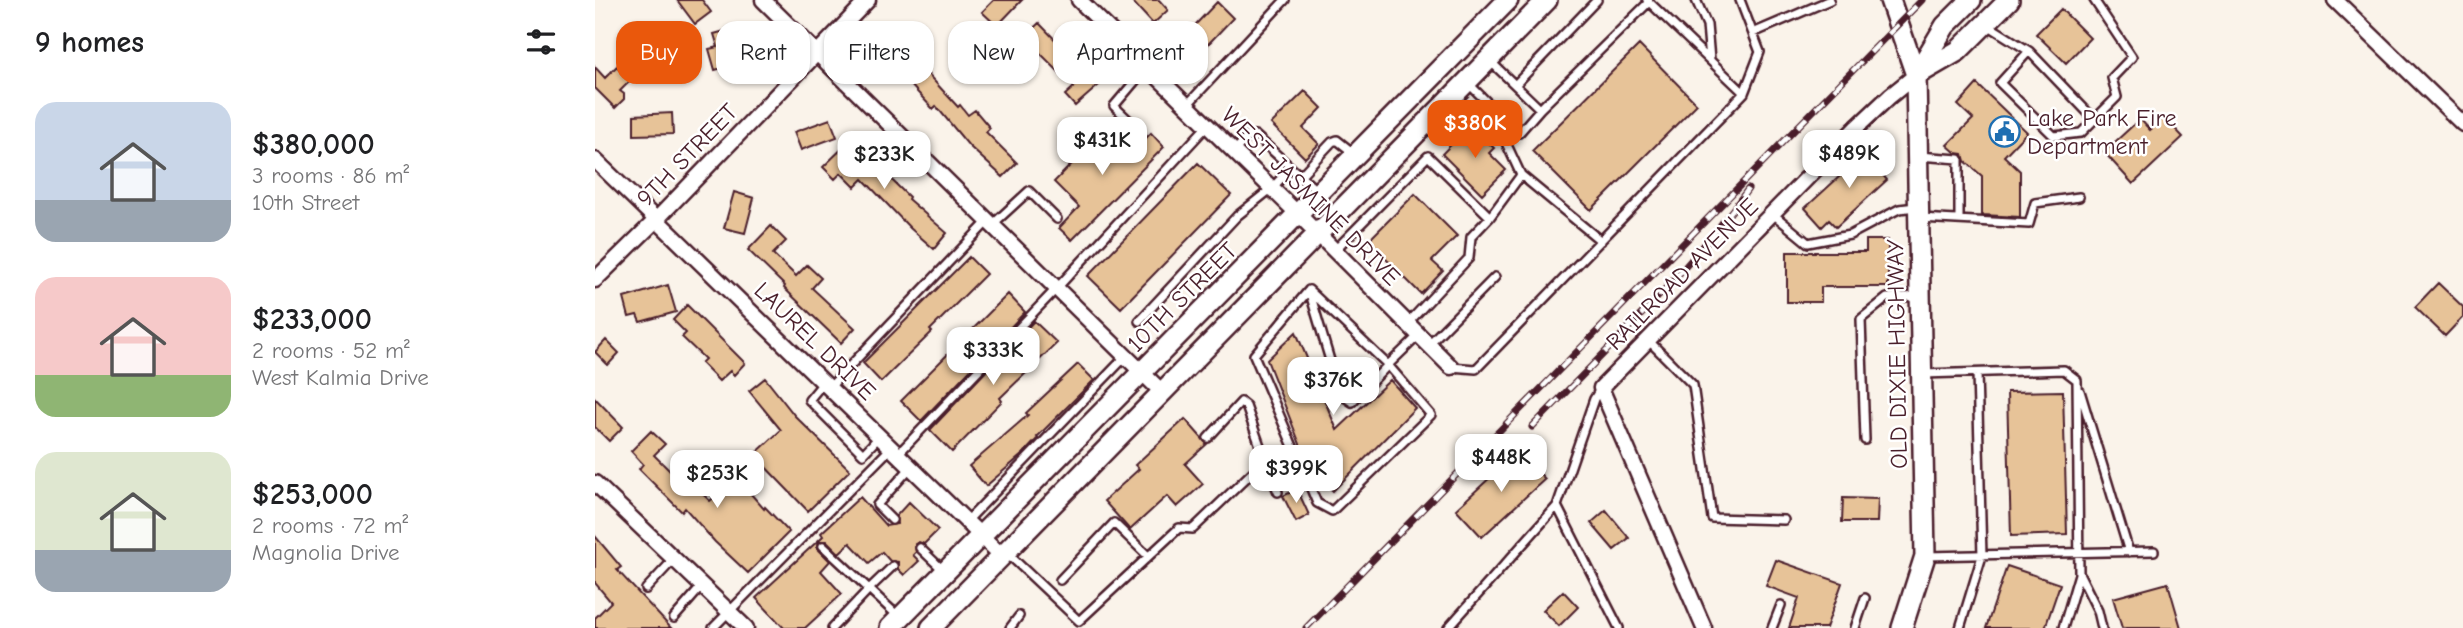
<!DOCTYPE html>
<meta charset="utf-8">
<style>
body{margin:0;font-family:"Comic Neue",sans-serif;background:#f2f2f2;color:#202124;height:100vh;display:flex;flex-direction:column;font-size:26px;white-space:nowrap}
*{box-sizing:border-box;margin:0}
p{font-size:23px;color:#757577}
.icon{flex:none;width:38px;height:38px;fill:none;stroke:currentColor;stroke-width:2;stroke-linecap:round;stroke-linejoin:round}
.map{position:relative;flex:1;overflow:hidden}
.drawer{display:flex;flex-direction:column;background:#fff;width:595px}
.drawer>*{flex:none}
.top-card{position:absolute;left:21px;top:21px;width:665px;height:63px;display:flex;gap:14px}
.price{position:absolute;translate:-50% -60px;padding:0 16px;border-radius:14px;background:#fff;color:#222;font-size:23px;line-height:46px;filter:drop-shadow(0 2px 4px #0008)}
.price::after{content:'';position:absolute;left:50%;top:42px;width:21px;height:16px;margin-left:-10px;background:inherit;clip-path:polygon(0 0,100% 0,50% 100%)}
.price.current{background:#ea580c;color:#fff}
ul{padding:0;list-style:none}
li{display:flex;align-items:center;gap:21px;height:175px;padding:0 35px}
li span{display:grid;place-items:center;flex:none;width:196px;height:140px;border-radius:21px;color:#555}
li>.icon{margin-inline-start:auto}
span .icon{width:84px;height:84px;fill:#fffc;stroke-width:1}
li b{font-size:30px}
h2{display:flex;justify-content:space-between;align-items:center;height:84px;padding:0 35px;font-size:30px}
.pill{padding:0 24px;border-radius:21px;background:#fff;box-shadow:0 2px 5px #0004;font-size:24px;line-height:63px}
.pill.current{background:#ea580c;color:#fff}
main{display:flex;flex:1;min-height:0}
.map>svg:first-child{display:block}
.building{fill:#e7c398;stroke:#4a1f2b;stroke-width:2}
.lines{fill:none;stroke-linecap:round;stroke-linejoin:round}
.lane-casing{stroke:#4a1f2b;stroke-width:12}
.street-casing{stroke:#4a1f2b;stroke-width:19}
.secondary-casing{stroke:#4a1f2b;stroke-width:24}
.lane{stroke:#fff;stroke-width:7}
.street{stroke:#fff;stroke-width:14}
.secondary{stroke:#fff;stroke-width:19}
.rail-casing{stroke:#4a1f2b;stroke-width:7}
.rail{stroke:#fff;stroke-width:4.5;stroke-dasharray:13;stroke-linecap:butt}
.labels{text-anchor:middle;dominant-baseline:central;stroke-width:5;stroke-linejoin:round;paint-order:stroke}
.poi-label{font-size:24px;fill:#4a1f2b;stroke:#fff;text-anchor:start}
.street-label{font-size:24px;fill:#4a1f2b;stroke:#fff}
</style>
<main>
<section class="drawer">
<h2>9 homes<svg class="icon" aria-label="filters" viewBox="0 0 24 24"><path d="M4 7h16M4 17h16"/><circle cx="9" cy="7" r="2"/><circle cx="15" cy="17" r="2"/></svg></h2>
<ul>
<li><span style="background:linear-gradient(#c9d6e8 70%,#9aa5b1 0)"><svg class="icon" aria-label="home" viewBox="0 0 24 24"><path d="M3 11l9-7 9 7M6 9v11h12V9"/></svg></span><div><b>$380,000</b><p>3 rooms · 86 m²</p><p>10th Street</p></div></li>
<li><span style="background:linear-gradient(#f6c9c9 70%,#8fb573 0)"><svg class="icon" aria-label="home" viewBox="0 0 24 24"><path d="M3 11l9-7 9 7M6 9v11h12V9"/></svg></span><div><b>$233,000</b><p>2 rooms · 52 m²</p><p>West Kalmia Drive</p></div></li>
<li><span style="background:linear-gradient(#dfe7d0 70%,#9aa5b1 0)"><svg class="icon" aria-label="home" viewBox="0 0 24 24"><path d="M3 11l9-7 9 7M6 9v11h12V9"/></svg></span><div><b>$253,000</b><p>2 rooms · 72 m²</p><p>Magnolia Drive</p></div></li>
</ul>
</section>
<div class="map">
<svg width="1868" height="628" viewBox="0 0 1868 628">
<rect width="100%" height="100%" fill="#faf3ea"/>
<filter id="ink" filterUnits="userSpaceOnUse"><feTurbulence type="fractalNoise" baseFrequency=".0143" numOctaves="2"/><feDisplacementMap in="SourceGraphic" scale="14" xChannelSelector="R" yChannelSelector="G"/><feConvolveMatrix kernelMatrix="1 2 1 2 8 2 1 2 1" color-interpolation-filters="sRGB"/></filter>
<g filter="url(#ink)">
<!-- building -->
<path class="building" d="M82,0H107L116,12L100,24Z
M399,0H427L402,26L387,12Z
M536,0H564L573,10L558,24Z
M622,2L638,18L599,59L583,43Z
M1466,9L1495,38L1471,63L1441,34Z
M444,23L504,85L480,106L470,95L479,87L429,37Z
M301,27L320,31L312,67L293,63Z
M137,29L146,63L120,70L114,49L123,47L119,34Z
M1044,45L1102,104L996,210L937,151Z
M22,66L36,80L25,91L29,94V99L20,108L0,88V67L10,78Z
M328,69L363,107L365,105L373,115L380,110L395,128L391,132L422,163L408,177L374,146L341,106L338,109L313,82Z
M1382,84L1432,132L1409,156L1425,171V217L1387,215V176L1370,161L1368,154L1361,153L1352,145L1378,119L1363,105Z
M710,91L727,108L708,128L724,144L710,158L676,124Z
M77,113L78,134L39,135V115Z
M1569,117L1588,137L1538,184L1509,152L1545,119L1555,130Z
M235,119L242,137L206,150L199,132Z
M875,125L899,148L894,153L911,170L887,194L847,154Z
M510,130L535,154L556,133L569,147L477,240L464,228L484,207L459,182Z
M256,140L314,197L313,199L352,233L339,249L315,228L268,179L260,187L246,173L240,179L228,167Z
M1278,146L1291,160L1282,168L1292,180L1241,227L1234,220L1227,227L1210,208Z
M603,163L636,195L526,308L493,276Z
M139,192L159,198L150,233L129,228Z
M820,194L862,236L837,261L848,271L826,294L773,241Z
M176,226L191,241L178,254L201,276L212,265L226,278L217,288L260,328L246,343L189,288L190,286L153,250Z
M1271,240H1293V287H1226V302H1192V252H1271Z
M374,257L391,274L335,330L337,332L286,382L268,363Z
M1843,283L1868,307V317L1850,336L1820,307Z
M73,285L81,312L45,322L42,315L34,317L29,298Z
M413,294L430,312L326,421L306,401Z
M92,305L150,363L139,375L135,371L124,381L106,363L110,359L87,337L91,333L78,320Z
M439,321L462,343L405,398L407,401L357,452L335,430Z
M701,332L742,430L795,380L820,408L738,491L714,467L672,360Z
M11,340L24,353L13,365L0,352Z
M483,364L499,380L442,437L443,438L428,454L391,486L374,466L433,415L431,413Z
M170,378L200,416L255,470L213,511L159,455L186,430L154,391Z
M1468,391L1472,534L1416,536L1412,392Z
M0,398L28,427L14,441L0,427Z
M590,419L612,444L590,464L608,484L582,507L572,496L535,530L509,501L544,469L540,465Z
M56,431L70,444L59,455L88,484L92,479L115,501L142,478L169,509L170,507L194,532L153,573L120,542L90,508L87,512L44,469L48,464L36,451Z
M924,451L950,479L887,537L861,509Z
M702,489L714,515L701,522L688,496Z
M265,497L291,526L302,524L301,516L314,502L343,530L329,544L324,542L320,544L321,552L318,555L324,561L309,575L303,569V562L295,561L287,552L274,563L255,543L244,553L232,541H224L222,548L235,561L226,571L247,594L210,628H189L161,598L228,536L226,533Z
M1248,498L1283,499L1282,522H1247Z
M1011,510L1034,538L1019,550L996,523Z
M0,536L26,567L22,570L76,628H0V618L16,602L0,583Z
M1181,560L1247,583L1231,628H1194L1204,598L1171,586Z
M1412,566L1465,584L1450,628H1391Z
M1573,583L1586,628H1527L1518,598Z
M968,591L983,607L964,626L948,610Z"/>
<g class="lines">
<defs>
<path id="lane" d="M1101,0L1112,25L1115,60
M1145,0L1165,52L1149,93
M1391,24L1434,51L1500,120
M1158,33L1235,0
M1434,51L1405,83L1459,136L1486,133L1522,97L1517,78L1537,57L1499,0
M895,61L945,109
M920,85L1002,0
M592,105L690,0
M896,107L924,133L945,109L1054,2
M541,127L519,106L552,67
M639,151L655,135H660L722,191
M1323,156L1364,159V219
M926,175L1006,241
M705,176L737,142L742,140L761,155
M1178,214L1213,243L1255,235L1304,209L1321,207
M1325,218L1434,224L1440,203L1484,197
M397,225L434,191L462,219
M740,250L833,156L895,217
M714,290L745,394L757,402L793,365L836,415L737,511L722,503L659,355L714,290L793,365L824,335
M544,321L642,216L677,188L696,168
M813,323L874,258L876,237L895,217L926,175L892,102L874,84
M1053,340L1098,385L1117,518L1189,520
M834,344L900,277
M856,367L881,369L1149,93L1052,0
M1327,374L1469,370L1482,380L1484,574L1468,628
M228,383L214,400L268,454L285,436
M234,388L393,221
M1005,389L999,399L962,506L1024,628
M1485,391L1534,552
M1270,440L1266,319L1292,298L1324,296
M303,454L462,288L612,126
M670,460L683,492
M297,520L282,505L316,467
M372,521L531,356
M228,546L274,589L298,566
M325,548L349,571
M411,552L484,621L584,528L598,529L670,460L651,406L646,402L613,438
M1331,556L1559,551
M1485,575L1503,611L1507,628
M465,580L519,523L553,556
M51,589L79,559
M79,618L107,586
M118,628L296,448
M237,628L274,589L304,617
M415,628L424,616
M853,628L962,506
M1177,628L1186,605
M1260,628L1270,598
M1365,628L1387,556L1382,373"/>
<path id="street" d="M168,0L567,392
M484,0L704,215L856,367
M1740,0L1868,124
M0,160L407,556
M0,280L61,220L273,0
M0,483L151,628
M1109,628L1006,388L1262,127L1295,96L1321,75"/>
<path id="secondary" d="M1295,0L1321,75
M1325,73L1363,51L1414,0
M295,628L913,0
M336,628L952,0
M1307,628L1330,556L1321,75L1350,26L1376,0"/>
</defs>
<!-- lane casing -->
<use href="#lane" class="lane-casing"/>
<!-- street casing -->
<use href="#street" class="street-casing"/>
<!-- secondary casing -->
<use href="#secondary" class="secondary-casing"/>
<!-- lane -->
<use href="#lane" class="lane"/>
<!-- street -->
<use href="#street" class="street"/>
<!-- secondary -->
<use href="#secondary" class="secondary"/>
<defs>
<path id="rail" d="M937,427C1011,350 1090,276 1153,189
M711,628L1327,0"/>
</defs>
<!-- rail casing -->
<use href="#rail" class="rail-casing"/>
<!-- rail -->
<use href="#rail" class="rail"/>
</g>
</g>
<!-- icons -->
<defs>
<symbol id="civic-ring" viewBox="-11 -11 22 22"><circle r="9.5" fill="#fff" stroke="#1f6fb2" stroke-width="1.5"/><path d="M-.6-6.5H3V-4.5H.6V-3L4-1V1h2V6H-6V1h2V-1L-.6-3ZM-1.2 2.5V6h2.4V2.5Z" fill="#1f6fb2"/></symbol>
</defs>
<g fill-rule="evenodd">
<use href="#civic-ring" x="1392" y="114" width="35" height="35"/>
</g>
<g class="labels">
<!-- poi labels -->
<g class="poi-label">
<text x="1432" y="118">Lake Park Fire<tspan x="1432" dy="28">Department</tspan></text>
</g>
<!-- street labels -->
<g class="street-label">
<text transform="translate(92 155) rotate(-46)">9TH STREET</text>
<text transform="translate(716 196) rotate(45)">WEST JASMINE DRIVE</text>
<text transform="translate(1087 274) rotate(-45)">RAILROAD AVENUE</text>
<text transform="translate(587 297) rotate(-45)">10TH STREET</text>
<text transform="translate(220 341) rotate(44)">LAUREL DRIVE</text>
<text transform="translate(1302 354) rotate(-91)">OLD DIXIE HIGHWAY</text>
</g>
</g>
</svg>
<b class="price current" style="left:880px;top:160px">$380K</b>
<b class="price" style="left:507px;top:177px">$431K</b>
<b class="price" style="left:1254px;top:190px">$489K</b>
<b class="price" style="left:289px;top:191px">$233K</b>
<b class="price" style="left:398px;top:387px">$333K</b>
<b class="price" style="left:738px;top:417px">$376K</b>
<b class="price" style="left:906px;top:494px">$448K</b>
<b class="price" style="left:701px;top:505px">$399K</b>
<b class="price" style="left:122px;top:510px">$253K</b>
<div class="top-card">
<a class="pill current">Buy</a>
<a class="pill">Rent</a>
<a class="pill">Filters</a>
<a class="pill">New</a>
<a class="pill">Apartment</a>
</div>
</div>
</main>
